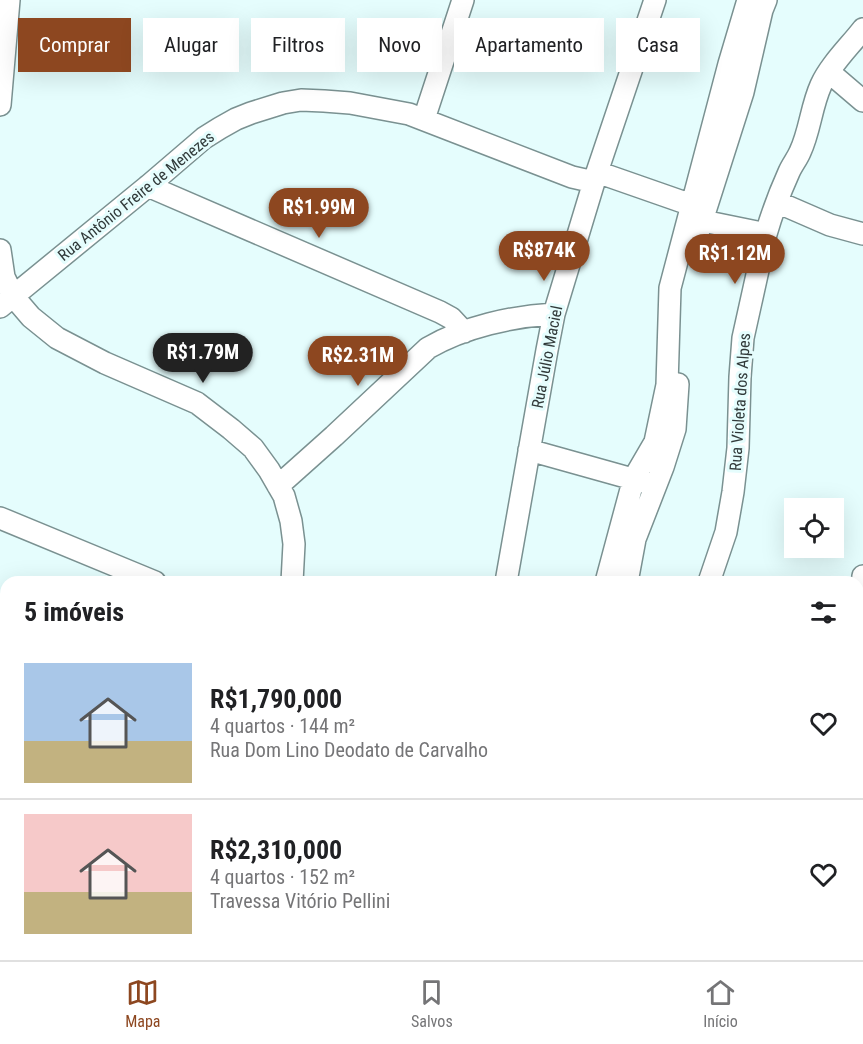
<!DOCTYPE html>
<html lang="pt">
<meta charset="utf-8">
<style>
body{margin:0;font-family:"Roboto Condensed",sans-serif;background:#f6f6f6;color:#202124;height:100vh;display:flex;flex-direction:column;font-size:22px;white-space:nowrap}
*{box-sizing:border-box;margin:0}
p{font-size:20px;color:#757577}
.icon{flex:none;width:33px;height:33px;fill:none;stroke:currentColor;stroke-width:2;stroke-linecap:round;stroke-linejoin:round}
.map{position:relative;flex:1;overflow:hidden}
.drawer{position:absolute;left:0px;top:576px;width:864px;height:384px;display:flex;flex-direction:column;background:#fff;border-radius:18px 18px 0 0;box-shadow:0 6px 24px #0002}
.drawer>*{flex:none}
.guide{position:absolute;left:18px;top:18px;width:828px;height:54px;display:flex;gap:12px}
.buttons{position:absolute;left:784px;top:498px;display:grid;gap:12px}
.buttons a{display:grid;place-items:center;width:60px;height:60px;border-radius:0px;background:#fff;box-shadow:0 6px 24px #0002;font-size:30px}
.price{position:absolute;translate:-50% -51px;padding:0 14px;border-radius:21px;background:#8d4720;color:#fff;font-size:20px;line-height:39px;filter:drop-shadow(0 2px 3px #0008)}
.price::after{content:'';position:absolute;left:50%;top:36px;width:18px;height:14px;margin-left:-9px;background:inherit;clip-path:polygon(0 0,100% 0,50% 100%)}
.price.selected{background:#222;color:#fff}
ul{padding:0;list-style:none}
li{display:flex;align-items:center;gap:18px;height:150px;padding:0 24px}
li+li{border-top:2px solid #e0e0e0}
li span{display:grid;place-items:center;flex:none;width:168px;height:120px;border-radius:0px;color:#555}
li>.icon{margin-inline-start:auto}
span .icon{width:72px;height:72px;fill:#fffc;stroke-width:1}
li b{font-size:26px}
h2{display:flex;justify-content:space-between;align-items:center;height:72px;padding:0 24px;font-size:26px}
.chip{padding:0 21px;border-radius:0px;background:#fff;box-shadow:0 6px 24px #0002;font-size:21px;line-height:54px}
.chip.selected{background:#8d4720;color:#fff}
.tabs{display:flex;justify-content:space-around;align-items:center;height:84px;border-top:2px solid #e0e0e0;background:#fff;font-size:16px;color:#757577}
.tabs a{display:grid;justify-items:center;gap:3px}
.tabs .selected{color:#8d4720}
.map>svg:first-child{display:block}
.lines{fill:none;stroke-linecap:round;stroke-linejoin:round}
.minor-casing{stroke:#7a9191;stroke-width:24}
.minor{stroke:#fff;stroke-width:21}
.labels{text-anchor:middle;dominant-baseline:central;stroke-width:6;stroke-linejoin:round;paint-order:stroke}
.street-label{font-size:16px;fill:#313a3a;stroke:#e5fdfd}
</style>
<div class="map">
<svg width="863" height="960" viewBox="0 0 863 960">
<rect width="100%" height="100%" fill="#e5fdfd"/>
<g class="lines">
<defs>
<path id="minor" d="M829,72L863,101
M0,105L9,0
M424,119L463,0
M597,172L703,209
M148,186L440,312L451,318L464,332
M777,202L830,225L863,234
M703,221L766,234
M0,250L4,277L13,296L31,317L57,338L105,363L197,403L231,429L253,448L269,470L284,496L291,521L294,544L292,582
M692,252L743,92L762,10L766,0
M0,307L148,186L204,138L220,128L236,119L251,113L283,103L301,100L324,101L350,103L409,114L572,177L594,182
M529,450L647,483
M278,486L334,436L428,348C464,327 513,316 554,314
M0,518L155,582
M506,582L547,350L554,314L597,172L655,0
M606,582L634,478L655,442L667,385L670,288L729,64L748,0
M627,582L635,539L663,467L675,429L678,384
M709,582L726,532L733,492L738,448L740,377L743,338L766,234C772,213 780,192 789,172C792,165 797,159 800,152C810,131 811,107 821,85C830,65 849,47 863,29
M858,625L863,576
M858,665L863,666
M0,712L6,715
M858,761H863
M858,806L863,809
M0,862L6,860
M858,923L863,914
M12,960L14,954
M198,960L201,954
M386,960L388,954
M499,960L502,954
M520,960L523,954
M617,960L618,954
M682,960L685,954
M774,960L777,954
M837,960L840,954"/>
</defs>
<!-- minor casing -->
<use href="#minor" class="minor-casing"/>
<!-- minor -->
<use href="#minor" class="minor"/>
</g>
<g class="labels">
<!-- street labels -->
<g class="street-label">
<text transform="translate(136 196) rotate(-39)">Rua Antônio Freire de Menezes</text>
<text transform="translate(547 357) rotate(-79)">Rua Júlio Maciel</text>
<text transform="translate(740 402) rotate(-86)">Rua Violeta dos Alpes</text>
</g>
</g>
</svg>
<div class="buttons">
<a><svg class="icon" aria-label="locate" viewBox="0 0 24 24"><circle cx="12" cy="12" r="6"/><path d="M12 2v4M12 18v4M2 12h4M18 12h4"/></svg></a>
</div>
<b class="price" style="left:319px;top:239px">R$1.99M</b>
<b class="price" style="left:544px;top:282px">R$874K</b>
<b class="price" style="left:735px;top:285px">R$1.12M</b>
<b class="price selected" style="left:203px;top:384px">R$1.79M</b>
<b class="price" style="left:358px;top:387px">R$2.31M</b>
<div class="guide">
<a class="chip selected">Comprar</a>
<a class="chip">Alugar</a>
<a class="chip">Filtros</a>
<a class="chip">Novo</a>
<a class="chip">Apartamento</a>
<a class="chip">Casa</a>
</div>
<section class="drawer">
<h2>5 imóveis<svg class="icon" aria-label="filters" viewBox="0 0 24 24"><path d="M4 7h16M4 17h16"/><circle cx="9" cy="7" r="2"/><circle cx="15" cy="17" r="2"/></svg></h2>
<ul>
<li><span style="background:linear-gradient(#a9c7e8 65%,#c2b280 0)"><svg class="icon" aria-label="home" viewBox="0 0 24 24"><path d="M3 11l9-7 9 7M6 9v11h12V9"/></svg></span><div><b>R$1,790,000</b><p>4 quartos · 144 m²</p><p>Rua Dom Lino Deodato de Carvalho</p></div><svg class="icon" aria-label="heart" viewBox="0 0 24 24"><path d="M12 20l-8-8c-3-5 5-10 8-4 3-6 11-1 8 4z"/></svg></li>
<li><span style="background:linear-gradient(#f6c9c9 65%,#c2b280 0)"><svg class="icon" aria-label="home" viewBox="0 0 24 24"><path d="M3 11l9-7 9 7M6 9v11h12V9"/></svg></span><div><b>R$2,310,000</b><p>4 quartos · 152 m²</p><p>Travessa Vitório Pellini</p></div><svg class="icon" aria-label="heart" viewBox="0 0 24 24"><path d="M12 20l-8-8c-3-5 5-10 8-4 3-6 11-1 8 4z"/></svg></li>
</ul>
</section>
</div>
<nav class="tabs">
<a class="selected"><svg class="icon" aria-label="map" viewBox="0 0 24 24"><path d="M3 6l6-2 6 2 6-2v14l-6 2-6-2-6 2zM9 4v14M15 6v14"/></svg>Mapa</a>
<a><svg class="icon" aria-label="saved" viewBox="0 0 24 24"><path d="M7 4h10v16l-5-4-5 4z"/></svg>Salvos</a>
<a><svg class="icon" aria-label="home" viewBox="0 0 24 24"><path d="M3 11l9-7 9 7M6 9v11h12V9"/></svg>Início</a>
</nav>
